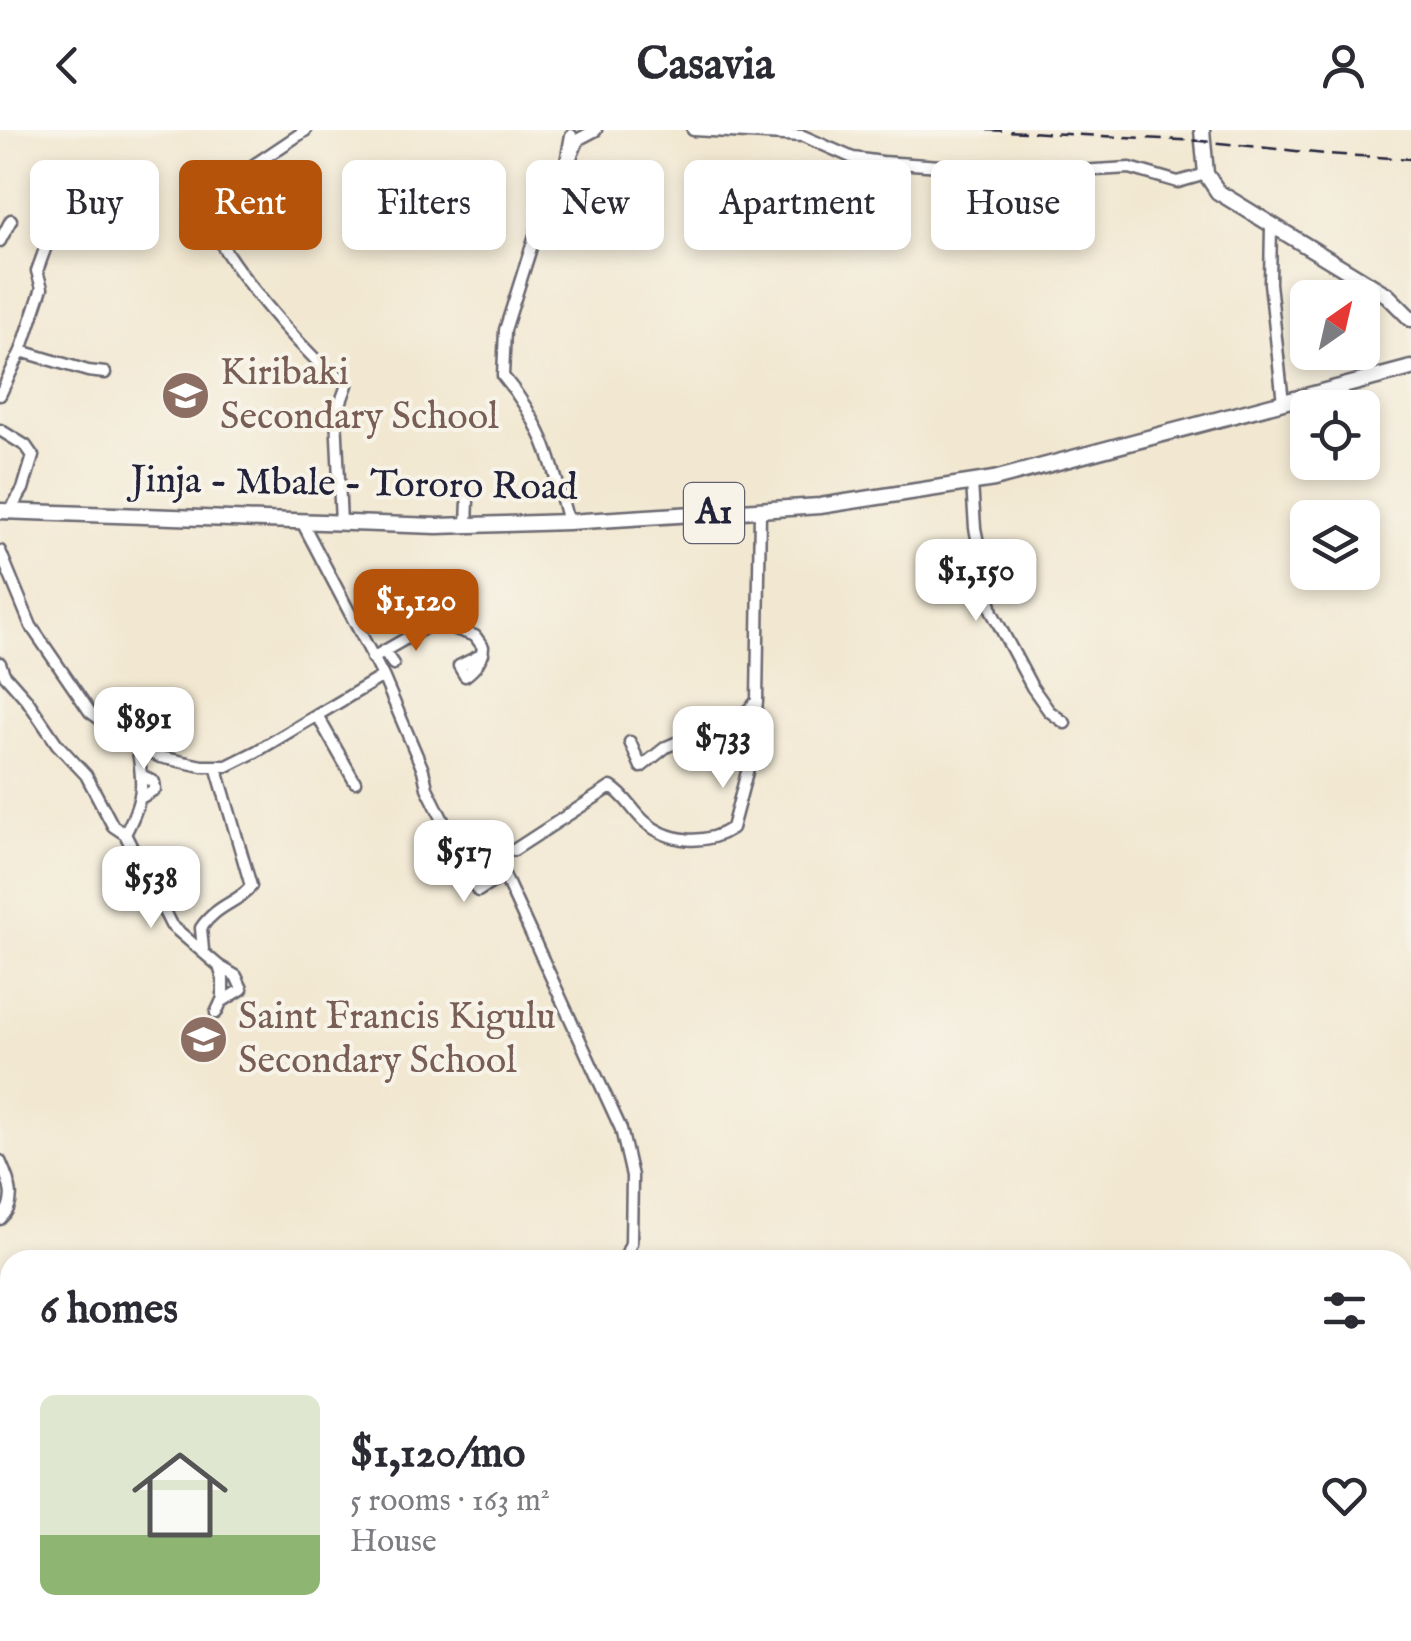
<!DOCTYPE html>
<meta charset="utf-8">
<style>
body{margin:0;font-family:"IM FELL English",serif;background:#f2f2f3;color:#2b2b33;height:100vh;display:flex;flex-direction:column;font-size:38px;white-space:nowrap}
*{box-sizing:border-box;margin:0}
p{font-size:32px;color:#7c7c81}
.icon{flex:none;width:55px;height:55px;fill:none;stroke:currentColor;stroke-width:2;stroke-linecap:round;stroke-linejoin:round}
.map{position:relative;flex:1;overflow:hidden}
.sheet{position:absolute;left:0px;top:1120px;width:1412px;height:392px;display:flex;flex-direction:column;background:#fff;border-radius:30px 30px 0 0;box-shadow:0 5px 15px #0003}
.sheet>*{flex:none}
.top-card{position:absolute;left:30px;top:30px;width:1352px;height:90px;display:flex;gap:20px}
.needle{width:65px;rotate:34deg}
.tools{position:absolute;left:1290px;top:150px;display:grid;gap:20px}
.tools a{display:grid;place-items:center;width:90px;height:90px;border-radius:15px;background:#fff;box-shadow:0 5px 15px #0003;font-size:50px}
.price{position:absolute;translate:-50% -85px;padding:0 22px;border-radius:20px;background:#fff;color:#222;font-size:32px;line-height:65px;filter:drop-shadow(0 2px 5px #0008)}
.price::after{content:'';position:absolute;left:50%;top:60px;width:30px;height:22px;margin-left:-15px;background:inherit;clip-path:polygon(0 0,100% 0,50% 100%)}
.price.selected{background:#b45309;color:#fff}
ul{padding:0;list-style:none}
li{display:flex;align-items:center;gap:30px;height:250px;padding:0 40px}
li+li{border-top:2px solid #e1e1e2}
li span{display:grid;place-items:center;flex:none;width:280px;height:200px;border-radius:15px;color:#555}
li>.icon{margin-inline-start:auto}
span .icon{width:120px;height:120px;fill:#fffc;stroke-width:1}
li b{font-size:42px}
h2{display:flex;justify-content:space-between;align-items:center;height:120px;padding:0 40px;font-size:42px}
.chip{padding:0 35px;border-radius:15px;background:#fff;box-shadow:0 5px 15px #0003;font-size:35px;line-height:90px}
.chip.selected{background:#b45309;color:#fff}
header{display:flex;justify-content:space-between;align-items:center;height:130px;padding:0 40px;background:#fff;font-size:45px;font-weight:800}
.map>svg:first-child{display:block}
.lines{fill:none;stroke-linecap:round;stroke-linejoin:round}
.minor-casing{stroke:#6b6770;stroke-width:15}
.major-casing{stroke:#6b6770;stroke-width:19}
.minor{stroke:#fff;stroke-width:10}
.major{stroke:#fff;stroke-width:14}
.rail{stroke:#22223b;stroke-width:2.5;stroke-dasharray:15 8;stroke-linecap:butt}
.labels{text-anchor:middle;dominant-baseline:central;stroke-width:8;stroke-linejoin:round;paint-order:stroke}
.shield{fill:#f7f3e8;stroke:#62616f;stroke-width:2.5}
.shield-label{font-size:35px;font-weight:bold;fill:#22223b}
.education-label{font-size:38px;fill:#785e54;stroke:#f7f3e8;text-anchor:start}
.street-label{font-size:38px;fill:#22223b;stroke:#f7f3e8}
</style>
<header><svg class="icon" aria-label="back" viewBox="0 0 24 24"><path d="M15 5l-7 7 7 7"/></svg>Casavia<svg class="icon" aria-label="person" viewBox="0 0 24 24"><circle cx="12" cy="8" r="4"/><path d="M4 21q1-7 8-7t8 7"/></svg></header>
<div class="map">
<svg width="1411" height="1511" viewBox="0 0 1411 1511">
<rect width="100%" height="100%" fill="#f7f3e8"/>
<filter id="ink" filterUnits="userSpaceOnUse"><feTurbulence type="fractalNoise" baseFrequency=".01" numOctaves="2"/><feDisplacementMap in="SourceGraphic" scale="20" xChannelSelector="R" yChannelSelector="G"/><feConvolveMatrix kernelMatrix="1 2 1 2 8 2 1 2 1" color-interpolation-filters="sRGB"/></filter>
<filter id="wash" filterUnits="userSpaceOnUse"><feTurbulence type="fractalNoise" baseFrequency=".0048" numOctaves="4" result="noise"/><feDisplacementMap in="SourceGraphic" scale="40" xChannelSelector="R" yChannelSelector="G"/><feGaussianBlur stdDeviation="2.25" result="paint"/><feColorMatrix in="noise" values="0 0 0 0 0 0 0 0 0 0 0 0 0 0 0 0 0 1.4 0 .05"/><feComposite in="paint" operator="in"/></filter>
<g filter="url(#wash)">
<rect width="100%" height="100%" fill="#f2e8d1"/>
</g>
<g filter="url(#ink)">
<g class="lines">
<defs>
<path id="minor" d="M306,0L206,67C196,102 291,205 317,231C327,240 340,245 347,255L336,285L341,393
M693,0L803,6L853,28L882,32L1043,43L1130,38L1178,52L1206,44
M569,32L579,9L596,0
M1271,95L1270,153L1283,272
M0,111L11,90
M21,221L42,158L37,141L45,119
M0,265L21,221L88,241L105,243
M0,300L26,316L33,326L23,359L9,382
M972,353L975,398L992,482L1032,557L1049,581L1065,593
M302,392L383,546L423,640L427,658L478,761L504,745L621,999L632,1046L631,1113L624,1130
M568,392C552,332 544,295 503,246L505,200L536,102L565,38L571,5
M467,395L468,370
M0,421L31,496L90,582L137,616L160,627L202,636H227L257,621L383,546
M384,521L393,534
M372,528L435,492L475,506L483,517C482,530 475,539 465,546L459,536L483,524
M0,533L4,544L27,570L57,614L86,645L113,696L125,704L171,795L219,836L223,849V868L216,883
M317,585L355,652
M630,612L641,637L666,617L746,582L756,572
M142,667L155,659L154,652L143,646
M125,704C144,668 144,655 137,616
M514,720L611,657C626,666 632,680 644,691C669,713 705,716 732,698L751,627L757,571L760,381
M203,820L201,798C217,774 240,772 251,756L216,636
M219,836L236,846L242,859L221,872
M0,1031C9,1051 19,1072 0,1089
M0,1222H10
M0,1241L6,1260L0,1317
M585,1502V1511
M1293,1511L1296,1502"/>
<path id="major" d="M1202,0L1206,44L1218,62L1387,165L1411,189
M0,381L437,396L568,392L820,376L994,349L1411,238"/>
</defs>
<!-- minor casing -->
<use href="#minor" class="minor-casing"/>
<!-- major casing -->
<use href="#major" class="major-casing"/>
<!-- minor -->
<use href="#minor" class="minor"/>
<!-- major -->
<use href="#major" class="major"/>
<!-- rail -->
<path class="rail" d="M987,0L1201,11L1325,24L1411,29"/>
</g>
</g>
<!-- icons -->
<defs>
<symbol id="school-disc" viewBox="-11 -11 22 22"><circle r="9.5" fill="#8d6e63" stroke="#f7f3e8"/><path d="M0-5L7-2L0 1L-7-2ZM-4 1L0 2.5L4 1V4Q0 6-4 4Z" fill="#fff"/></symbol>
</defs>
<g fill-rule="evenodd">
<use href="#school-disc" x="158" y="238" width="55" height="55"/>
<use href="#school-disc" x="176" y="882" width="55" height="55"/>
</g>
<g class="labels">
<!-- shield labels -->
<rect class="shield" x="684" y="353" width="60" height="60" rx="8"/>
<g class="shield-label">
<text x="714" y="383">A1</text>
</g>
<!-- education labels -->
<g class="education-label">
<text x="220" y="244">Kiribaki<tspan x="220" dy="44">Secondary School</tspan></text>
<text x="238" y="888">Saint Francis Kigulu<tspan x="238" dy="44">Secondary School</tspan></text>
</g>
<!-- street labels -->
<g class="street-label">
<text transform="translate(354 355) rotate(1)">Jinja - Mbale - Tororo Road</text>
</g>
</g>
</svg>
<div class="tools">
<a><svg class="needle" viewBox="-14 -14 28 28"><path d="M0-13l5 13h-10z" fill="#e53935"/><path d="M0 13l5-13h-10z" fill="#7c7c81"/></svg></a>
<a><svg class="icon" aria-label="locate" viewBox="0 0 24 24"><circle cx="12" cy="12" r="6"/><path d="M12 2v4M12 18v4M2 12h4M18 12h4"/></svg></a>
<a><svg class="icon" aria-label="layers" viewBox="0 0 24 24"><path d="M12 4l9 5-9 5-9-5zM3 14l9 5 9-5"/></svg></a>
</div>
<b class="price" style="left:976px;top:494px">$1,150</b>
<b class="price selected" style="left:416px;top:524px">$1,120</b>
<b class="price" style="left:144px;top:642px">$891</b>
<b class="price" style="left:723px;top:661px">$733</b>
<b class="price" style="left:464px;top:775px">$517</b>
<b class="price" style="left:151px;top:801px">$538</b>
<div class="top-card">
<a class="chip">Buy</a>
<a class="chip selected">Rent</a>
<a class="chip">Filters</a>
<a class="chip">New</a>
<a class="chip">Apartment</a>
<a class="chip">House</a>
</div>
<section class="sheet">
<h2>6 homes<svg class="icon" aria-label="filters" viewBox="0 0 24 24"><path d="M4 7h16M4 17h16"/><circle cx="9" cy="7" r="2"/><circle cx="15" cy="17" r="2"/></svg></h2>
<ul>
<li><span style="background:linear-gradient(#dfe7d0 70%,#8fb573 0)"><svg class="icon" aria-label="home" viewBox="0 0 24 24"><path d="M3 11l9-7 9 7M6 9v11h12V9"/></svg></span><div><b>$1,120/mo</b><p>5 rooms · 163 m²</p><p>House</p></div><svg class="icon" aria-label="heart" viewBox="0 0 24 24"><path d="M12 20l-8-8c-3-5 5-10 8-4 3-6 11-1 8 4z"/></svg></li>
</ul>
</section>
</div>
